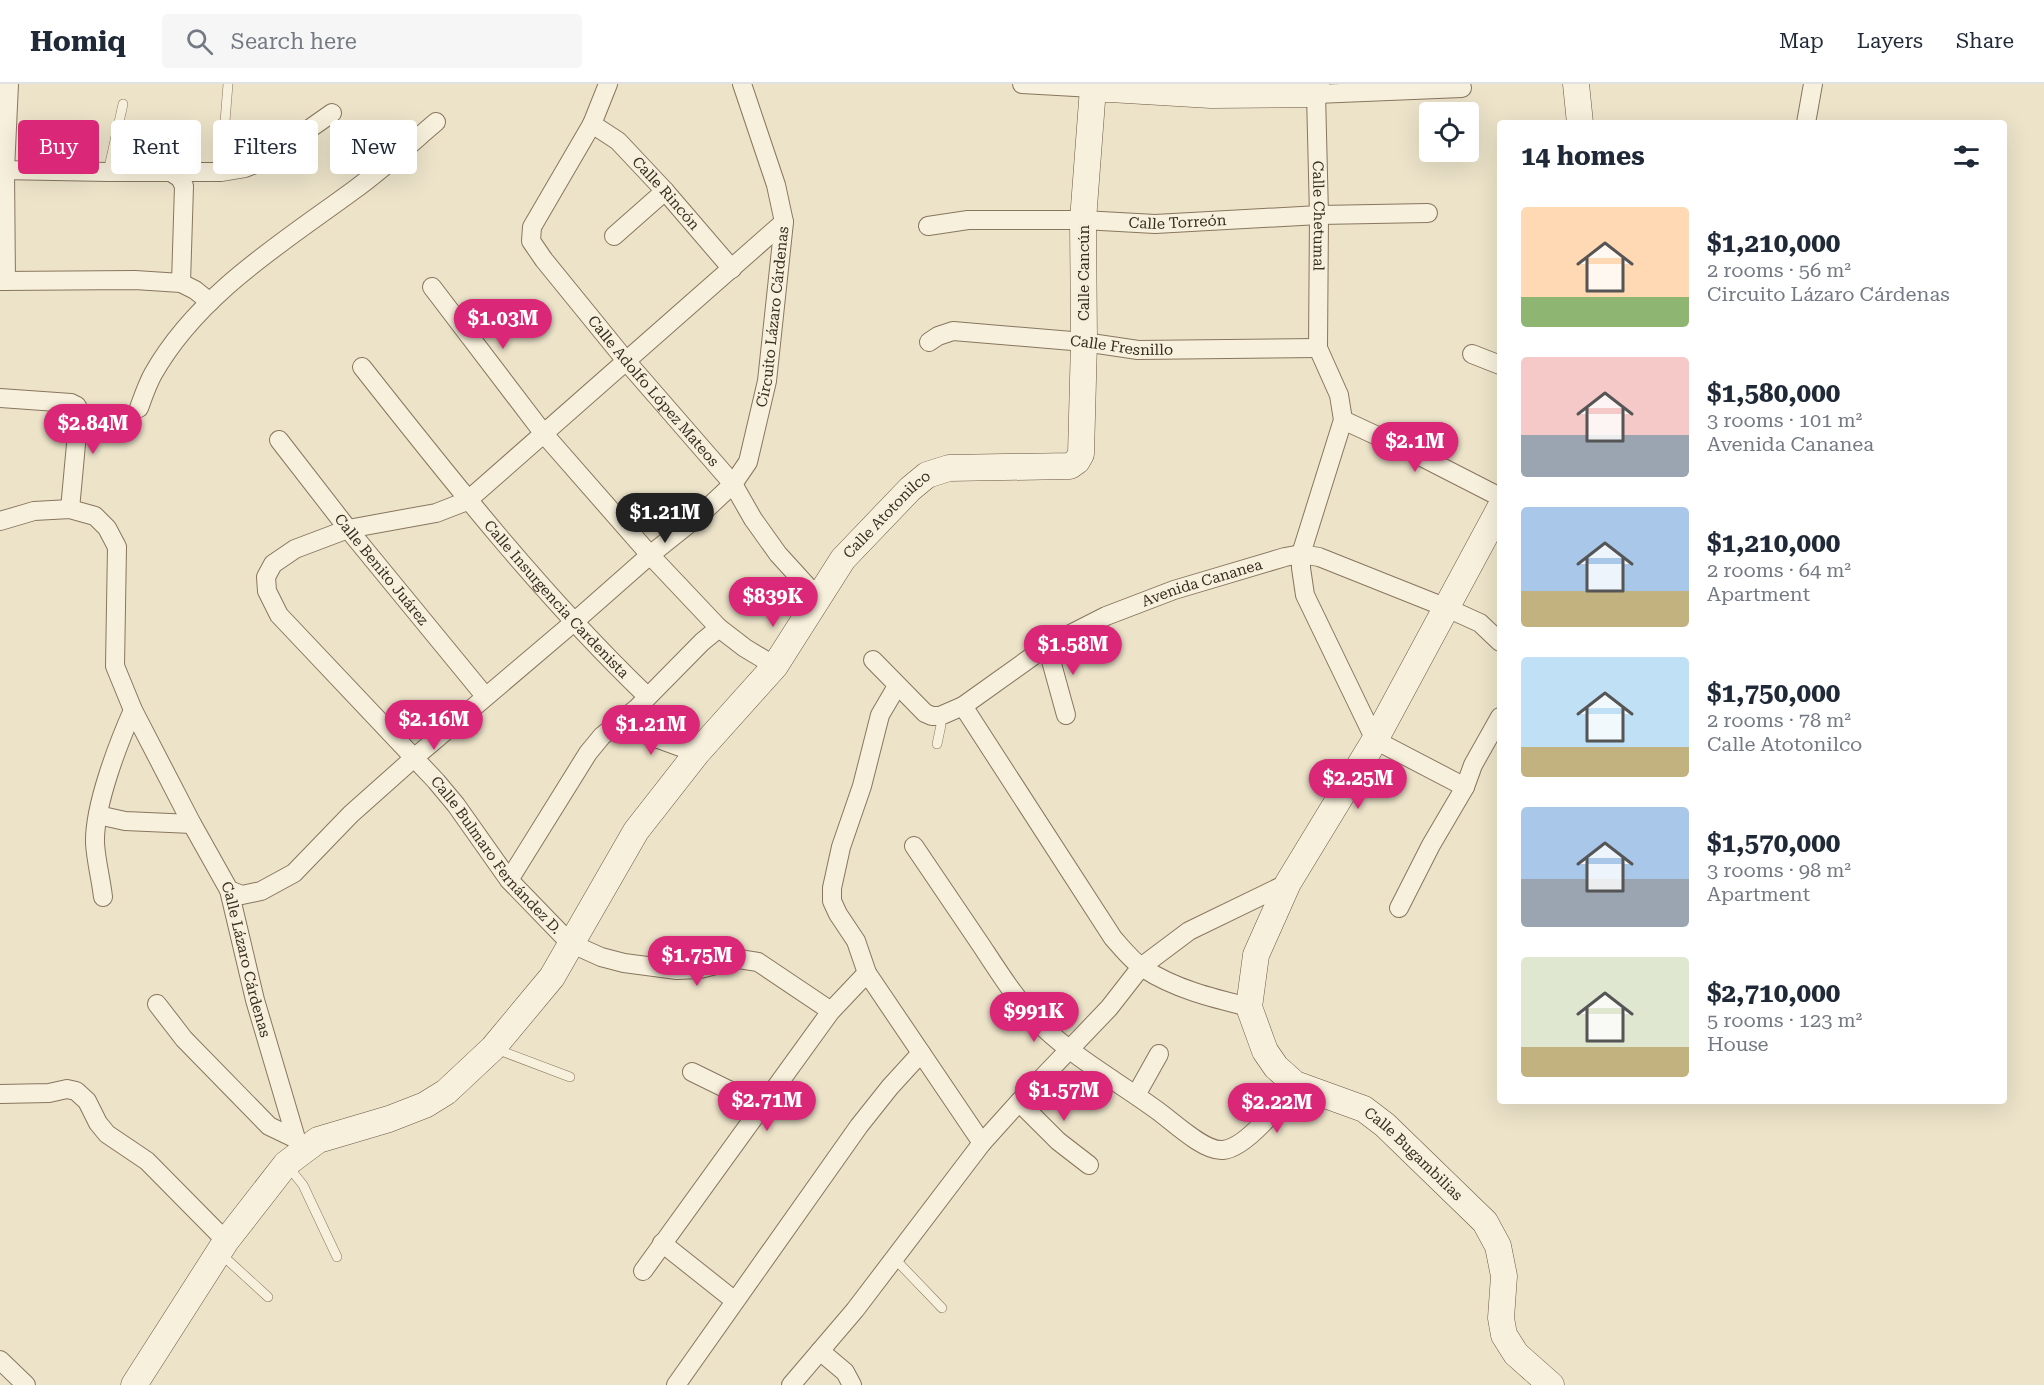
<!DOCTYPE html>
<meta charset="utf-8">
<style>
body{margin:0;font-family:"Roboto Serif",serif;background:#f6f6f7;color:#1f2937;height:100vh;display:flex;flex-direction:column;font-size:22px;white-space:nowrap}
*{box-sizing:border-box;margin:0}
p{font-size:20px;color:#747a83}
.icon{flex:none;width:33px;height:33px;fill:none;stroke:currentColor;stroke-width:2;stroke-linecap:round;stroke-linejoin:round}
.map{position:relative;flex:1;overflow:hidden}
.drawer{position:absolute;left:1497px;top:36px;width:510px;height:984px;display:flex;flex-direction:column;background:#fff;border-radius:6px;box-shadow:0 6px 24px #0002}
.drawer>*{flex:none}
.guide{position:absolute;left:18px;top:36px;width:570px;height:54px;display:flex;gap:12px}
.fabs{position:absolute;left:1419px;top:18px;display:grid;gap:12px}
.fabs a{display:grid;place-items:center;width:60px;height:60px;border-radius:6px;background:#fff;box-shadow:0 6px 24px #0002;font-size:30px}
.price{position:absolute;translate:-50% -51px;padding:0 14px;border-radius:21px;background:#db2777;color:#fff;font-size:20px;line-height:39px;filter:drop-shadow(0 2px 3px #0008)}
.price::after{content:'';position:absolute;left:50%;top:36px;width:18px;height:14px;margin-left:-9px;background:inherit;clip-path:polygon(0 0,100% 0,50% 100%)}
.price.on{background:#222;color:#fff}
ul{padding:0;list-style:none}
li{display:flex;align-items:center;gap:18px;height:150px;padding:0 24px}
li span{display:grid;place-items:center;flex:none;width:168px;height:120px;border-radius:6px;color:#555}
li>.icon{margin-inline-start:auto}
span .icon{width:72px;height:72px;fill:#fffc;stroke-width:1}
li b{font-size:26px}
h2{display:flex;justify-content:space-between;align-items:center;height:72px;padding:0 24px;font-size:26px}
.tag{padding:0 21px;border-radius:6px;background:#fff;box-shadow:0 6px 24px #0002;font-size:21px;line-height:54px}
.tag.on{background:#db2777;color:#fff}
header{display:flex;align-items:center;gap:36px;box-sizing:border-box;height:84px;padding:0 30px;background:#fff;border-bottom:2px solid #e0e1e3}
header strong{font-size:28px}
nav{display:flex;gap:33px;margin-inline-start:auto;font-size:21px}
.search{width:420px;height:54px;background:#f6f6f7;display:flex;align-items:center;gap:15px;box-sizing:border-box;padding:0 21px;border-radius:6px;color:#747a83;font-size:22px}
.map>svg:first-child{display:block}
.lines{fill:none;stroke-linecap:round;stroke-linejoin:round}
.lane-casing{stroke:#88765f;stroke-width:10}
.street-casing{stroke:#88765f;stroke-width:20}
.secondary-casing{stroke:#6a5742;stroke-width:27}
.lane{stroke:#f7f0dc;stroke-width:9}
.street{stroke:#f7f0dc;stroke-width:18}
.secondary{stroke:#f7f0dc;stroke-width:26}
.labels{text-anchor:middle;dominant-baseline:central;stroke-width:4.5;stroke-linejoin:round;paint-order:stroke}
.street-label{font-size:15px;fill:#392e21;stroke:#f4edd8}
</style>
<header>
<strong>Homiq</strong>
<div class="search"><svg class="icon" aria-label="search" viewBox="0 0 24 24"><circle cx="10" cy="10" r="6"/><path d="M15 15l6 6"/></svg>Search here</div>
<nav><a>Map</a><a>Layers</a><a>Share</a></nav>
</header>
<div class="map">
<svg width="2044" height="1301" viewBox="0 0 2044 1301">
<rect width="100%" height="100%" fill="#ece3c9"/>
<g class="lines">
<defs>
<path id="lane" d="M108,88L123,20
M221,88L228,0
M937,660L941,641L940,632
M496,965L570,993
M287,1081L303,1101L337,1173
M221,1170L268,1213
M894,1174L942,1224"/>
<g id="street">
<path id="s1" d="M608,0L592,40L532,143L531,157L544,176L627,278L733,400L753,435L778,470L818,514"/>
<path d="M1022,0L1093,4V0"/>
<path id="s2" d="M1462,4L1316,10L1319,131L1318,264L1339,311L1343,336L1301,470V484L1305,511L1375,656L1465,703"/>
<path d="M1806,39L1813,0"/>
<path id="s3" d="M592,40L618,57L665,107L732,185"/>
<path d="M0,86L108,88H221L245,84L265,76L332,29"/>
<path d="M169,87L180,94L184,102L181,199"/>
<path id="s4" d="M784,138L467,417L436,429L348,445L295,465L273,480L266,493L267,507L279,531L436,697L456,721L509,796L570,859L601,873L624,879L677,886L700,885L739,875L758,878L831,927"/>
<path id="s5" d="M928,142L968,136H1083L1155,140L1319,131L1428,129"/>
<path d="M614,152L665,107"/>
<path d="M0,197L135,196L181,199L195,206L210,218"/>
<path d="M6,197L5,86L9,0"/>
<path d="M432,203L544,350L650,471L719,544L745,564L775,582"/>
<path id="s6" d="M929,258L938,252L953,247L1084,258L1138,266L1318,264"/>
<path d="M1472,270L1500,281"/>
<path id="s7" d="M362,283C452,397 542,511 647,612"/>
<path d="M0,314L71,319L77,322L79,328L70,425"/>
<path d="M139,324C143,313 147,301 153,290C198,210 282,159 354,106C383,85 409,61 436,38"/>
<path d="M1343,336L1414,369L1500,413"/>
<path id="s8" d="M279,356L348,445L485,612"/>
<path id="s9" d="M0,437L34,427L70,425L95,432L107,444L117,463L115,582L133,626L192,740L229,806L255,916L300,1068"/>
<path d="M1047,562L1066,631"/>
<path id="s10" d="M873,576L925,629L932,632H940L963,622L1047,562L1106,532L1174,506L1285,473L1301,470L1319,473L1447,524L1480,539L1500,558"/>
<path d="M897,602L880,631L862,702L841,763L832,804V817L838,830L856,857L867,889L982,1059"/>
<path d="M963,622L1113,854C1122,864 1132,877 1143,884C1175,905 1212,914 1249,923"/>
<path d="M620,638L645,650L697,669"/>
<path d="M98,731L125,737L192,740"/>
<path d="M914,762C937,796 960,830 983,864C1000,890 1021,923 1044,944C1078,976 1120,999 1158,1027C1172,1037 1204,1068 1223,1066C1246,1064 1282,1019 1295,1000"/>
<path d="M509,796L588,669L602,652L637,624L702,558L719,544"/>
<path id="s11" d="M229,806L242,811L261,807L294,789L351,730L415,673L574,538L650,471L700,431L733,400L748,378L767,297L784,138L776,101L742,0"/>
<path d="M103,813C101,795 96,777 95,759C94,722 118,660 133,626"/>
<path d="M1399,824L1431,761L1465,703L1473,681L1500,633"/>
<path d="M157,920L184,955L269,1042L294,1054"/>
<path d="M692,988L743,1013L765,1019"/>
<path d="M0,1010L49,1009L67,1005L76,1007L87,1017L98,1039L107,1050L147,1077L226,1157"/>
<path d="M1136,1011L1159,970"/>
<path d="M1019,1018L1058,1057L1089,1081"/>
<path d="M662,1159L735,1217"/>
<path d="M643,1187L831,927L867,889"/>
<path d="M820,1267L845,1288L852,1301"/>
<path d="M0,1276L26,1301"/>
<path d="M676,1301L859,1042L890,1003L921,969"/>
<path d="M791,1301L855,1226L982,1059L1019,1018L1109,924L1141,883L1189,847L1288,799"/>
</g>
<g id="secondary">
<path d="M1576,0L1580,39"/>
<path id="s12" d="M1500,424L1375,656L1288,799L1256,871L1249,923L1265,967L1276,983L1295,1000L1364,1025L1385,1041L1485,1138L1498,1162L1504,1192L1501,1234L1504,1251L1516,1270L1551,1301"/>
<path id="s13" d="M134,1301L226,1157L286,1080L318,1056L389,1035L425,1021L446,1008L493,964L552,893L636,747L697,669L775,582L843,475L910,405L927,391L949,384L1070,382L1077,377L1081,370L1084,258L1083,136L1093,4L1211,11L1316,10V0"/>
</g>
</defs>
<!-- lane casing -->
<use href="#lane" class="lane-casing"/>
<!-- street casing -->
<use href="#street" class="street-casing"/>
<!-- secondary casing -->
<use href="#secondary" class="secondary-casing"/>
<!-- lane -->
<use href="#lane" class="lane"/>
<!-- street -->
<use href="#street" class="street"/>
<!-- secondary -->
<use href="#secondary" class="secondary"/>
</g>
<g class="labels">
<!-- street labels -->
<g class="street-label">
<text stroke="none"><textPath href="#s3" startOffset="102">Calle Rincón</textPath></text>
<text stroke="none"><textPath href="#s2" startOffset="268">Calle Chetumal</textPath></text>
<text stroke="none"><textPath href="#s5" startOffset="250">Calle Torreón</textPath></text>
<text transform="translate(1084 189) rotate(-90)">Calle Cancún</text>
<text stroke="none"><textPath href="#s11" startOffset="832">Circuito Lázaro Cárdenas</textPath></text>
<text stroke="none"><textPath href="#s6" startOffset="196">Calle Fresnillo</textPath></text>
<text stroke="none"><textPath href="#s1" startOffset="370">Calle Adolfo López Mateos</textPath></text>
<text stroke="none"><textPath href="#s13" startOffset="1176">Calle Atotonilco</textPath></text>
<text stroke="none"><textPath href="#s8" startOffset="165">Calle Benito Juárez</textPath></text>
<text stroke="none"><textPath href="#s10" startOffset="386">Avenida Cananea</textPath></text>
<text stroke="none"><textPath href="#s7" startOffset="303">Calle Insurgencia Cardenista</textPath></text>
<text stroke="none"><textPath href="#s4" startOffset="1008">Calle Bulmaro Fernández D.</textPath></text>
<text stroke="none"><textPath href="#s9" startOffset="578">Calle Lázaro Cárdenas</textPath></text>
<text stroke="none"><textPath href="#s12" startOffset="794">Calle Bugambilias</textPath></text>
</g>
</g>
</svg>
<div class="fabs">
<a><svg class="icon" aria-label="locate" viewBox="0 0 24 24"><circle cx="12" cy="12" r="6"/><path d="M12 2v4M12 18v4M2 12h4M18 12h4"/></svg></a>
</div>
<b class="price" style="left:503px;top:266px">$1.03M</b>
<b class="price" style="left:93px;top:371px">$2.84M</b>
<b class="price" style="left:1415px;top:389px">$2.1M</b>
<b class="price on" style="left:665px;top:460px">$1.21M</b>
<b class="price" style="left:773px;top:544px">$839K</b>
<b class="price" style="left:1073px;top:592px">$1.58M</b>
<b class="price" style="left:434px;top:667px">$2.16M</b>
<b class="price" style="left:651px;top:672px">$1.21M</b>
<b class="price" style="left:1358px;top:726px">$2.25M</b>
<b class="price" style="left:697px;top:903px">$1.75M</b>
<b class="price" style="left:1034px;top:959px">$991K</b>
<b class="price" style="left:1064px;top:1038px">$1.57M</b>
<b class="price" style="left:767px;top:1048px">$2.71M</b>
<b class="price" style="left:1277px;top:1050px">$2.22M</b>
<div class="guide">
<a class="tag on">Buy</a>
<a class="tag">Rent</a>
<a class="tag">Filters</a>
<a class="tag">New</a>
</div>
<section class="drawer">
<h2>14 homes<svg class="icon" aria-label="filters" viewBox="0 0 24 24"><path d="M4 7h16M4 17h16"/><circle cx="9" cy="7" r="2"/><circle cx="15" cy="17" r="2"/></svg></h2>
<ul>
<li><span style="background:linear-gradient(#ffd9b3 75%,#8fb573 0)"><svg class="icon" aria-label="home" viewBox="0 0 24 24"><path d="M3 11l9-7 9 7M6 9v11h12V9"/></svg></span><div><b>$1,210,000</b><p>2 rooms · 56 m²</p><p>Circuito Lázaro Cárdenas</p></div></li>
<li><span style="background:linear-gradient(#f6c9c9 65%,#9aa5b1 0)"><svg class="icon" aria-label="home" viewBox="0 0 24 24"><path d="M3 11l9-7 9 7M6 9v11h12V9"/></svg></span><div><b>$1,580,000</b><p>3 rooms · 101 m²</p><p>Avenida Cananea</p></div></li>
<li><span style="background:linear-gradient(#a9c7e8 70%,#c2b280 0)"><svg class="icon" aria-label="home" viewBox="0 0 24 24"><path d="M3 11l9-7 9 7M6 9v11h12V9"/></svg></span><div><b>$1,210,000</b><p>2 rooms · 64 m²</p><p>Apartment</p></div></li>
<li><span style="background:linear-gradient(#bfe0f5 75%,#c2b280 0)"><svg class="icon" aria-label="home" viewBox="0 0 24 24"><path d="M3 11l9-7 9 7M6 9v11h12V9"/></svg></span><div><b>$1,750,000</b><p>2 rooms · 78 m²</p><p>Calle Atotonilco</p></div></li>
<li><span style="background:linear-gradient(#a9c7e8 60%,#9aa5b1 0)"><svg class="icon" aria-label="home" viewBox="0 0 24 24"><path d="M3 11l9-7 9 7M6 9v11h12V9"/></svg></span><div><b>$1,570,000</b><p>3 rooms · 98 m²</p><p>Apartment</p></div></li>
<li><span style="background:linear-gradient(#dfe7d0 75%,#c2b280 0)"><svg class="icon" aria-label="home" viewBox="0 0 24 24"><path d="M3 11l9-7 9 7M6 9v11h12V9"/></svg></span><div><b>$2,710,000</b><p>5 rooms · 123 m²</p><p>House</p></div></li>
</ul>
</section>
</div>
